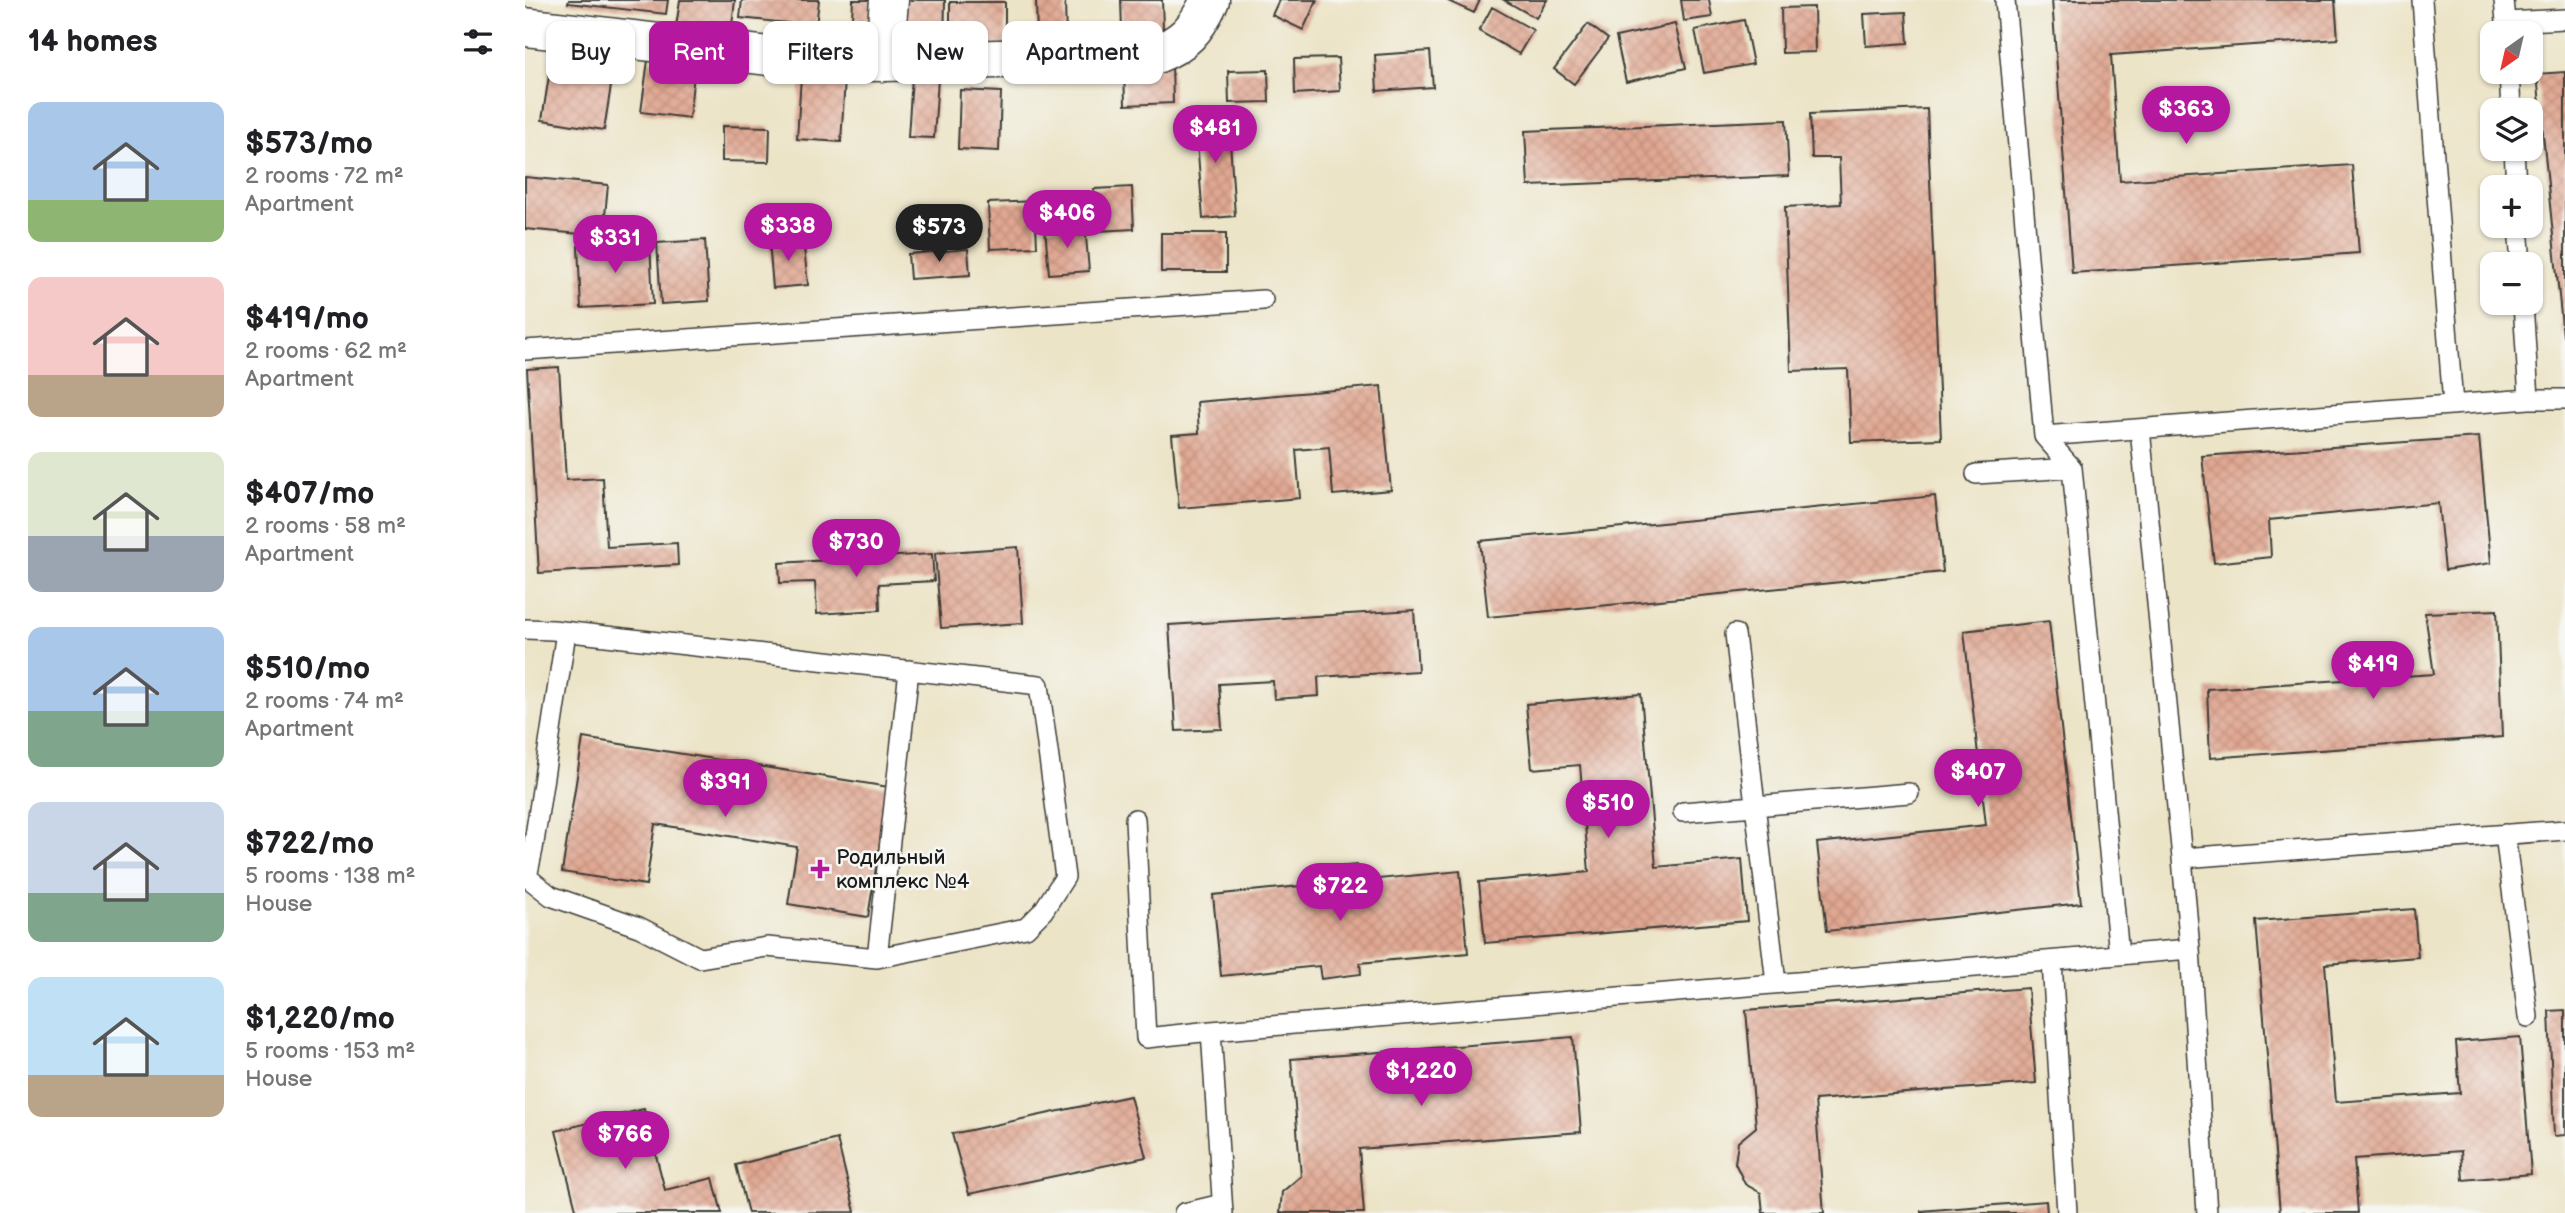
<!DOCTYPE html>
<meta charset="utf-8">
<style>
body{margin:0;font-family:"Balsamiq Sans",sans-serif;background:#f6f6f6;color:#202124;height:100vh;display:flex;flex-direction:column;font-size:26px;white-space:nowrap}
*{box-sizing:border-box;margin:0}
p{font-size:23px;color:#757577}
.icon{flex:none;width:38px;height:38px;fill:none;stroke:currentColor;stroke-width:2;stroke-linecap:round;stroke-linejoin:round}
.map{position:relative;flex:1;overflow:hidden}
.panel{display:flex;flex-direction:column;background:#fff;width:525px}
.panel>*{flex:none}
.top-card{position:absolute;left:21px;top:21px;width:665px;height:63px;display:flex;gap:14px}
.needle{width:46px;rotate:214deg}
.buttons{position:absolute;left:1955px;top:21px;display:grid;gap:14px}
.buttons a{display:grid;place-items:center;width:63px;height:63px;border-radius:14px;background:#fff;box-shadow:0 2px 5px #0004;font-size:35px}
.price{position:absolute;translate:-50% -60px;padding:0 16px;border-radius:24px;background:#b5179e;color:#fff;font-size:23px;line-height:46px;filter:drop-shadow(0 2px 4px #0008)}
.price::after{content:'';position:absolute;left:50%;top:42px;width:21px;height:16px;margin-left:-10px;background:inherit;clip-path:polygon(0 0,100% 0,50% 100%)}
.price.current{background:#222;color:#fff}
ul{padding:0;list-style:none}
li{display:flex;align-items:center;gap:21px;height:175px;padding:0 28px}
li span{display:grid;place-items:center;flex:none;width:196px;height:140px;border-radius:14px;color:#555}
li>.icon{margin-inline-start:auto}
span .icon{width:84px;height:84px;fill:#fffc;stroke-width:1}
li b{font-size:30px}
h2{display:flex;justify-content:space-between;align-items:center;height:84px;padding:0 28px;font-size:30px}
.tag{padding:0 24px;border-radius:14px;background:#fff;box-shadow:0 2px 5px #0004;font-size:24px;line-height:63px}
.tag.current{background:#b5179e;color:#fff}
main{display:flex;flex:1;min-height:0}
.map>svg:first-child{display:block}
.building{fill:url(#building-cross-hatch)}
.lines{fill:none;stroke-linecap:round;stroke-linejoin:round}
.service-casing{stroke:#3b3a36;stroke-width:22}
.minor-casing{stroke:#3b3a36;stroke-width:41}
.service{stroke:#fff;stroke-width:19}
.minor{stroke:#fff;stroke-width:38}
.poi-dot{fill:#b5179e;stroke:#f6f6f2;stroke-width:2.5}
.labels{text-anchor:middle;dominant-baseline:central;stroke-width:5;stroke-linejoin:round;paint-order:stroke}
.poi-label{font-size:21px;fill:#1c1c1c;stroke:#f6f6f2;text-anchor:start}
</style>
<main>
<section class="panel">
<h2>14 homes<svg class="icon" aria-label="filters" viewBox="0 0 24 24"><path d="M4 7h16M4 17h16"/><circle cx="9" cy="7" r="2"/><circle cx="15" cy="17" r="2"/></svg></h2>
<ul>
<li><span style="background:linear-gradient(#a9c7e8 70%,#8fb573 0)"><svg class="icon" aria-label="home" viewBox="0 0 24 24"><path d="M3 11l9-7 9 7M6 9v11h12V9"/></svg></span><div><b>$573/mo</b><p>2 rooms · 72 m²</p><p>Apartment</p></div></li>
<li><span style="background:linear-gradient(#f6c9c9 70%,#b9a48a 0)"><svg class="icon" aria-label="home" viewBox="0 0 24 24"><path d="M3 11l9-7 9 7M6 9v11h12V9"/></svg></span><div><b>$419/mo</b><p>2 rooms · 62 m²</p><p>Apartment</p></div></li>
<li><span style="background:linear-gradient(#dfe7d0 60%,#9aa5b1 0)"><svg class="icon" aria-label="home" viewBox="0 0 24 24"><path d="M3 11l9-7 9 7M6 9v11h12V9"/></svg></span><div><b>$407/mo</b><p>2 rooms · 58 m²</p><p>Apartment</p></div></li>
<li><span style="background:linear-gradient(#a9c7e8 60%,#7fa58c 0)"><svg class="icon" aria-label="home" viewBox="0 0 24 24"><path d="M3 11l9-7 9 7M6 9v11h12V9"/></svg></span><div><b>$510/mo</b><p>2 rooms · 74 m²</p><p>Apartment</p></div></li>
<li><span style="background:linear-gradient(#c9d6e8 65%,#7fa58c 0)"><svg class="icon" aria-label="home" viewBox="0 0 24 24"><path d="M3 11l9-7 9 7M6 9v11h12V9"/></svg></span><div><b>$722/mo</b><p>5 rooms · 138 m²</p><p>House</p></div></li>
<li><span style="background:linear-gradient(#bfe0f5 70%,#b9a48a 0)"><svg class="icon" aria-label="home" viewBox="0 0 24 24"><path d="M3 11l9-7 9 7M6 9v11h12V9"/></svg></span><div><b>$1,220/mo</b><p>5 rooms · 153 m²</p><p>House</p></div></li>
</ul>
</section>
<div class="map">
<svg width="2040" height="1213" viewBox="0 0 2040 1213">
<defs>
<pattern id="building-cross-hatch" width="8" height="8" patternUnits="userSpaceOnUse" patternTransform="scale(1.75)"><rect width="8" height="8" fill="#e0a792"/><path d="M0 0l8 8M0 8l8-8" fill="none" stroke="#c08f7d"/></pattern>
</defs>
<rect width="100%" height="100%" fill="#f6f6f2"/>
<filter id="ink" filterUnits="userSpaceOnUse"><feTurbulence type="fractalNoise" baseFrequency=".0143" numOctaves="2"/><feDisplacementMap in="SourceGraphic" scale="14" xChannelSelector="R" yChannelSelector="G"/><feConvolveMatrix kernelMatrix="1 2 1 2 8 2 1 2 1" color-interpolation-filters="sRGB"/></filter>
<filter id="wash" filterUnits="userSpaceOnUse"><feTurbulence type="fractalNoise" baseFrequency=".00686" numOctaves="4" result="noise"/><feDisplacementMap in="SourceGraphic" scale="28" xChannelSelector="R" yChannelSelector="G"/><feGaussianBlur stdDeviation="1.57" result="paint"/><feColorMatrix in="noise" values="0 0 0 0 0 0 0 0 0 0 0 0 0 0 0 0 0 1.4 0 .05"/><feComposite in="paint" operator="in"/></filter>
<g filter="url(#wash)">
<rect width="100%" height="100%" fill="#ece4c7"/>
<g id="blocks">
<!-- building -->
<path class="building" d="M44,0H143L141,14L43,3Z
M155,0H210L206,34L151,27Z
M217,0H294L291,26L215,18Z
M328,0H347L346,19L327,18Z
M375,0H420L419,45L373,44Z
M511,0H540L541,40L512,41Z
M596,0H637L638,29L597,30Z
M754,0H792L778,30L747,15Z
M921,0H955L949,13Z
M979,0H1022L1011,18Z
M1156,0H1184L1187,17L1159,21Z
M1527,0H1810L1813,39L1586,55L1595,181L1827,165L1834,253L1547,273Z
M425,2H480V45H425Z
M967,7L1008,30L994,54L954,31Z
M1289,7L1290,52L1257,53L1256,8Z
M1381,12L1383,43L1341,46L1339,14Z
M1219,20L1228,64L1179,73L1170,30Z
M1063,24L1083,39L1049,84L1029,69Z
M1150,24L1161,68L1101,82L1091,37Z
M905,51L908,87L852,91L850,55Z
M813,58L815,91L770,94L769,59Z
M123,60L170,66L164,118L116,112Z
M26,63L88,73L79,130L17,120Z
M647,63L648,103L600,105L599,65Z
M743,70L744,102L704,103L703,71Z
M2040,72V336H2038L2012,74Z
M276,76L320,79L316,142L272,139Z
M387,77L413,79L409,138L383,137Z
M435,90L476,92L474,151L433,149Z
M1402,109L1416,439L1326,442L1323,369L1266,371L1260,207L1316,204L1314,158H1287L1285,114Z
M703,111L710,216L678,219L670,114Z
M1261,120L1264,176L1003,186L1000,131Z
M197,126L245,127L244,162L197,161Z
M0,177L83,185L78,236L0,229Z
M607,187L609,229L572,231L569,189Z
M510,201L512,247L465,249L463,203Z
M560,225L564,271L524,274L520,228Z
M636,233H701V272H636Z
M278,238L283,285L248,288L244,240Z
M180,240L184,301L136,304L132,243Z
M125,242L128,304L56,308L53,246Z
M443,249L445,275L385,279L383,254Z
M34,367L41,480L78,478L82,547L152,543L153,565L14,573L2,369Z
M856,386L866,490L808,495L804,447L771,450L775,498L654,508L647,435L674,433L672,402Z
M1954,437L1966,563L1920,570L1913,503L1744,520L1746,557L1689,563L1677,456Z
M1410,496L1418,572L963,617L955,541Z
M493,547L498,623L416,628L410,553Z
M407,554L409,581L354,584L355,610L292,614L290,582L255,583L254,563Z
M889,610L893,671L793,677L794,696L749,699L748,681L694,684L697,729L651,731L644,625Z
M1972,610L1977,737L1685,758L1682,689L1909,674L1900,613Z
M1524,621L1556,903L1302,931L1292,843L1461,825L1439,631Z
M1116,694L1131,867L1217,859L1222,921L960,943L954,882L1064,872L1055,765L1007,769L1001,704Z
M58,738L364,787L343,917L263,904L272,847L130,824L121,885L37,872Z
M831,865L833,881L935,871L943,953L835,963L836,974L796,979L794,966L696,976L688,895L784,885L783,870Z
M1889,909L1893,957L1800,964L1811,1102L1935,1093L1931,1042L1995,1037L2006,1174L1938,1180L1936,1151L1829,1159L1833,1213H1755L1731,921Z
M1503,988L1511,1083L1290,1100L1299,1213H1238L1236,1193L1220,1184L1210,1163L1213,1142L1231,1127L1221,1010Z
M2040,1010V1135L2029,1136L2024,1011Z
M1048,1037L1056,1132L834,1149L839,1213H755L757,1192L776,1176L766,1059Z
M605,1096L621,1157L444,1194L427,1134Z
M119,1109L140,1190L188,1178L197,1213H52L31,1131Z
M312,1139L330,1212L223,1213L211,1165Z
M1521,1201L1522,1213H1396V1211Z"/>
</g>
</g>
<g filter="url(#ink)">
<use href="#blocks" fill-opacity="0" stroke="#3b3a36" stroke-width="2"/>
<g class="lines">
<defs>
<path id="service" d="M1480,0L1519,436
M1897,0L1928,405
M1979,0L1982,32
M1981,22L2040,19
M1984,72L1986,110
M1989,149L1991,187
M1993,226L1996,264
M1998,303L2004,399
M0,350L738,300
M1615,429L1657,858L2040,830
M1451,474L1547,468
M0,629L28,630L514,685L540,877L518,911L501,928L352,958L242,947L175,958L114,927L26,896L2,877L8,849L41,632
M1210,634L1251,983
M1158,812L1384,793
M610,819L621,1038L686,1031
M1980,834L2003,1017
M1657,858L1665,949
M1594,955L1547,468L1519,436L2004,399H2040
M352,958L384,670
M1527,961L1542,1213
M659,1213L697,1204
M698,1213L686,1031L1665,949L1682,1213"/>
<path id="minor" d="M0,27L285,61L359,62L629,55C660,43 671,30 685,0
M359,62L364,0"/>
</defs>
<!-- service casing -->
<use href="#service" class="service-casing"/>
<!-- minor casing -->
<use href="#minor" class="minor-casing"/>
<!-- service -->
<use href="#service" class="service"/>
<!-- minor -->
<use href="#minor" class="minor"/>
</g>
</g>
<!-- markers -->
<path class="poi-dot" d="M291.5 858.5h7v7h7v7h-7v7h-7v-7h-7v-7h7z"/>
<g class="labels">
<!-- poi labels -->
<g class="poi-label">
<text x="311" y="857">Родильный<tspan x="311" dy="24">комплекс №4</tspan></text>
</g>
</g>
</svg>
<div class="buttons">
<a><svg class="needle" viewBox="-14 -14 28 28"><path d="M0-13l5 13h-10z" fill="#e53935"/><path d="M0 13l5-13h-10z" fill="#757577"/></svg></a>
<a><svg class="icon" aria-label="layers" viewBox="0 0 24 24"><path d="M12 4l9 5-9 5-9-5zM3 14l9 5 9-5"/></svg></a>
<a>+</a>
<a>−</a>
</div>
<b class="price" style="left:1661px;top:146px">$363</b>
<b class="price" style="left:690px;top:165px">$481</b>
<b class="price" style="left:542px;top:250px">$406</b>
<b class="price" style="left:263px;top:263px">$338</b>
<b class="price current" style="left:414px;top:264px">$573</b>
<b class="price" style="left:90px;top:275px">$331</b>
<b class="price" style="left:331px;top:579px">$730</b>
<b class="price" style="left:1848px;top:701px">$419</b>
<b class="price" style="left:1453px;top:809px">$407</b>
<b class="price" style="left:200px;top:819px">$391</b>
<b class="price" style="left:1083px;top:840px">$510</b>
<b class="price" style="left:815px;top:923px">$722</b>
<b class="price" style="left:896px;top:1108px">$1,220</b>
<b class="price" style="left:100px;top:1171px">$766</b>
<div class="top-card">
<a class="tag">Buy</a>
<a class="tag current">Rent</a>
<a class="tag">Filters</a>
<a class="tag">New</a>
<a class="tag">Apartment</a>
</div>
</div>
</main>
